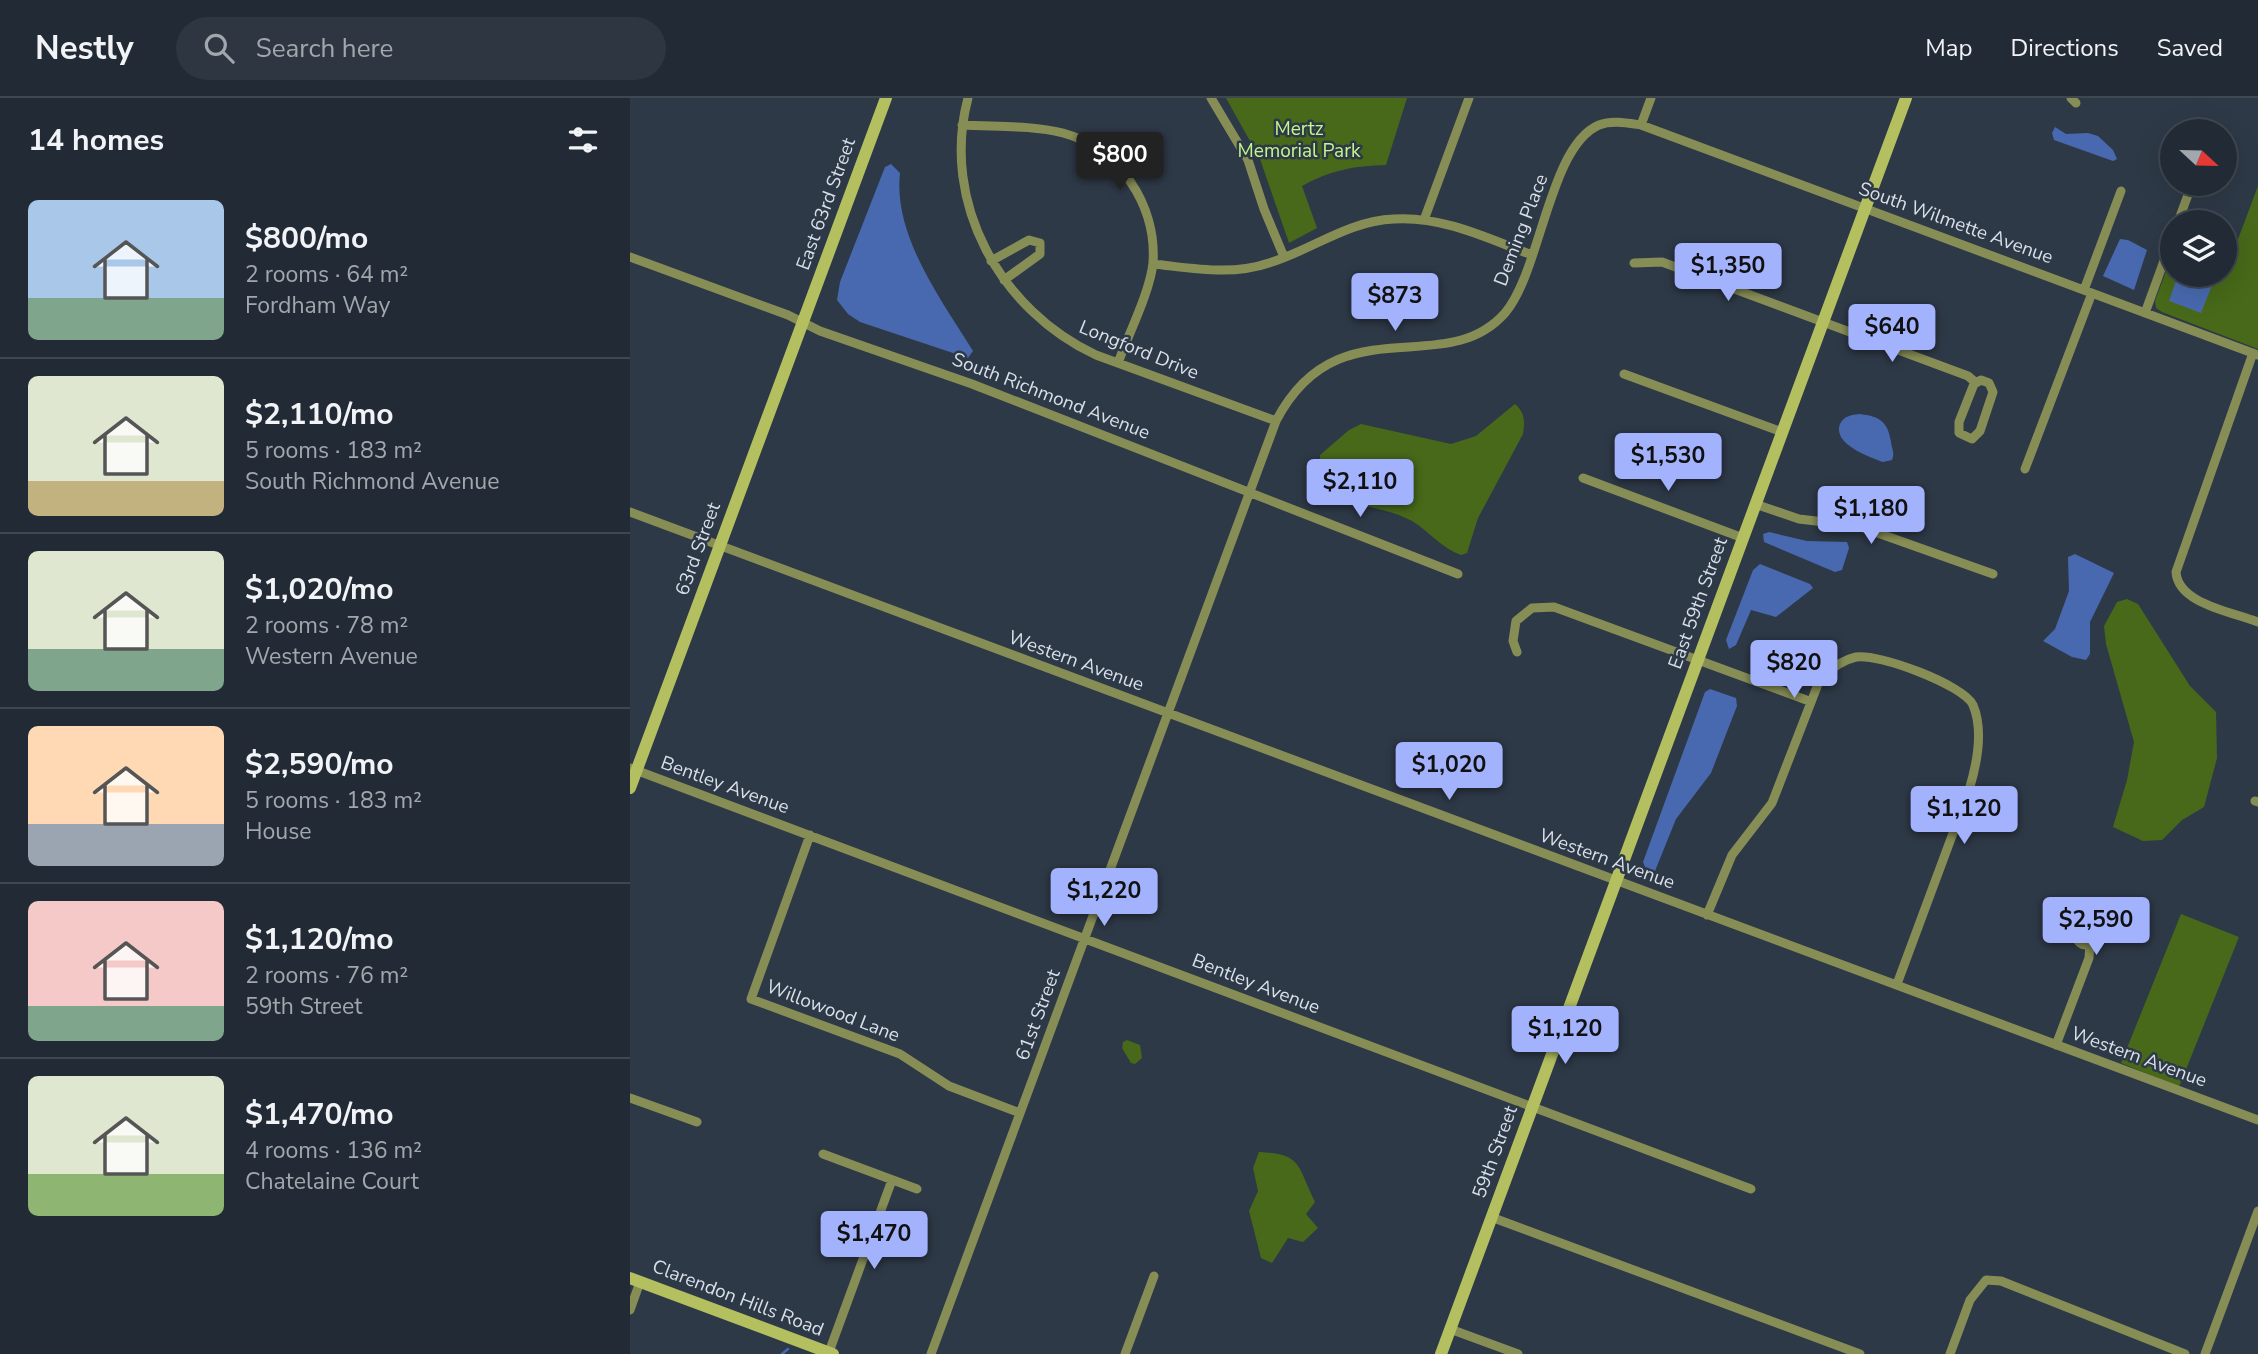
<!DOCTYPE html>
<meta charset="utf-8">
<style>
body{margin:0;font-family:"Nunito Sans",sans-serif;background:#2e3741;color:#f1f3f6;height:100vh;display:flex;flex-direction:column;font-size:26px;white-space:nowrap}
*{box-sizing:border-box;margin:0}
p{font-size:23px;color:#a2a7ad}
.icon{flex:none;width:38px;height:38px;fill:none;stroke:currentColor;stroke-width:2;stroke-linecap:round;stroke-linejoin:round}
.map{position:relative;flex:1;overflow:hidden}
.sheet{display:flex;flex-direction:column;background:#222b35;width:630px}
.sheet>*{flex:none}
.needle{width:46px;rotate:112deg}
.fabs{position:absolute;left:1530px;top:21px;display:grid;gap:14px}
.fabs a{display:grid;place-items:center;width:77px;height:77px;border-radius:50%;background:#222b35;box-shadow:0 7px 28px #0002,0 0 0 2px #3f4750;font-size:35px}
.price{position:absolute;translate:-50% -60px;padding:0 16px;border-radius:7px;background:#a2b2fd;color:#111;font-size:23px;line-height:46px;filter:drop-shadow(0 2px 4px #0008)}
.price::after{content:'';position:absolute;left:50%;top:42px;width:21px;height:16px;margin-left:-10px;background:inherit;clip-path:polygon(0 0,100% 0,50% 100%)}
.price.on{background:#222;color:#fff}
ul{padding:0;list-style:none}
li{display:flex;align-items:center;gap:21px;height:175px;padding:0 28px}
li+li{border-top:2px solid #3f4750}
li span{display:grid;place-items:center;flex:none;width:196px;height:140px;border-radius:10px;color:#555}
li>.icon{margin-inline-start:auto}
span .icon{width:84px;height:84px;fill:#fffc;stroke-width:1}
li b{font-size:30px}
h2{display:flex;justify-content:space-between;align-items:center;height:84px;padding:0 28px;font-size:30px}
header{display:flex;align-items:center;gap:42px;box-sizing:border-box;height:98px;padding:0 35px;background:#222b35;border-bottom:2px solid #3f4750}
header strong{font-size:33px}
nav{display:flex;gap:38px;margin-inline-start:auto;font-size:24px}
.search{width:490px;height:63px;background:#2e3741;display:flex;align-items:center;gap:18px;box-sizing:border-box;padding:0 24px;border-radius:38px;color:#a2a7ad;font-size:26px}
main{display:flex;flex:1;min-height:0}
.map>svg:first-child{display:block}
.green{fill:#476919}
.water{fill:#4869af}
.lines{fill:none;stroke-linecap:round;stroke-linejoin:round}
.stream{stroke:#4869af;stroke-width:2.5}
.street{stroke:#878e55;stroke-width:9}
.secondary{stroke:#b4bf60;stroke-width:12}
.labels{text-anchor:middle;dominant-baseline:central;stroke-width:5;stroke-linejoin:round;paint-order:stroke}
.park-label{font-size:19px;fill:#c3f78b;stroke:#2e3947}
.street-label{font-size:19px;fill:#d8dfe8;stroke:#2e3947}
</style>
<header>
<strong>Nestly</strong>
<div class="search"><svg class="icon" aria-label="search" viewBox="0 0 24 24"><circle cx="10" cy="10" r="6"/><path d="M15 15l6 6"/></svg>Search here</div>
<nav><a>Map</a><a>Directions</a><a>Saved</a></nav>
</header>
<main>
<section class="sheet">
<h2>14 homes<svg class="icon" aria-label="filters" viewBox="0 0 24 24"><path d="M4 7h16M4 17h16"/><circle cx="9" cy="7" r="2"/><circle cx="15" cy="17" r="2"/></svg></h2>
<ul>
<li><span style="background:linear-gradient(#a9c7e8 70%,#7fa58c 0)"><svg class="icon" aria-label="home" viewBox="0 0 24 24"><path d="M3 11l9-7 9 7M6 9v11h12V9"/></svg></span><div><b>$800/mo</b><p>2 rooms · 64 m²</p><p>Fordham Way</p></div></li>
<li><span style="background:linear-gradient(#dfe7d0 75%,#c2b280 0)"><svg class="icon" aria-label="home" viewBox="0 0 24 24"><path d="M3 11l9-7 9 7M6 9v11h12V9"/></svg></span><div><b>$2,110/mo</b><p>5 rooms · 183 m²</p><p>South Richmond Avenue</p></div></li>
<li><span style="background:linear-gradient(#dfe7d0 70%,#7fa58c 0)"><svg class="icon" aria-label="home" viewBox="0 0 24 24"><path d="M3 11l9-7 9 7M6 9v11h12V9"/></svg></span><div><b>$1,020/mo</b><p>2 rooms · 78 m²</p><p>Western Avenue</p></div></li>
<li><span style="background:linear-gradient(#ffd9b3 70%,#9aa5b1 0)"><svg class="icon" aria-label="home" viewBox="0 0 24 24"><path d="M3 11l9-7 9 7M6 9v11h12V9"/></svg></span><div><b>$2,590/mo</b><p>5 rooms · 183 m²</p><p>House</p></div></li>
<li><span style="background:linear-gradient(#f6c9c9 75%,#7fa58c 0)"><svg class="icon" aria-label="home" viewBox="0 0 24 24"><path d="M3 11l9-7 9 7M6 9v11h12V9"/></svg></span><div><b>$1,120/mo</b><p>2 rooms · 76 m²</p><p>59th Street</p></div></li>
<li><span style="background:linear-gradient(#dfe7d0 70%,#8fb573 0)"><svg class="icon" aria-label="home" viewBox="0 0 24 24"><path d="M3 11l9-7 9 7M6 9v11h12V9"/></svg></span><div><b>$1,470/mo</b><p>4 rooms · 136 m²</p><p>Chatelaine Court</p></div></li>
</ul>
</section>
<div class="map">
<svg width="1628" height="1256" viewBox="0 0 1628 1256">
<rect width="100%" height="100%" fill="#2e3947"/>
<!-- green -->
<path class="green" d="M596,0H777L756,67C724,68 701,72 672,88L687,130L659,145L630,61Z
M1628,88V251L1532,214L1526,210L1525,203L1542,157V177H1594V167L1598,168Z
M885,306C895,315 895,323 893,336L848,420L837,455L831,457C811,450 800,434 782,423C753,407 717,410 690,389V357L719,332L731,326L821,346L846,338Z
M1497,501L1508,506L1560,588L1586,614L1587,660L1574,709L1552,722L1532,742L1513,743L1483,729L1497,682L1504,644L1476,546L1474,528L1487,504Z
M1551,816L1609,839L1549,989L1491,965Z
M497,942L510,947L512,960L505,966L501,965L492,950L493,944Z
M629,1054C673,1056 667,1068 685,1104L676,1116L688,1130L673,1144L658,1140L642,1165L631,1160L619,1113L628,1093L623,1070Z"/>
<!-- water -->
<path class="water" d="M1425,29L1436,36L1458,35L1468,38L1483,52L1487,61L1483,63L1424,42L1422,35Z
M261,66L270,75C263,138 311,201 343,253L338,260L230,224L218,216L207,202L210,184L255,69Z
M1490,141L1498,142L1517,152L1504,192L1473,178Z
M1548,177H1586L1571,215L1539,203Z
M1229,316C1250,318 1258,324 1261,344C1262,352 1265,354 1262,362L1253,364C1240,359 1202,346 1210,326C1214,318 1221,317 1229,316Z
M1139,434L1177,443L1217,444L1219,450L1212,472L1205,474L1134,444L1133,436Z
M1445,456L1484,475L1460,524V556L1456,562L1442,559L1413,543L1425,531L1439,493L1438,459Z
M1130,466L1180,486L1183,490L1146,519L1121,512L1106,547L1099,551L1096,542L1123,472Z
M1080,591L1106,600L1107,608L1081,675L1046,721L1025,773L1015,769L1013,764L1075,594Z"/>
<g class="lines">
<!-- stream -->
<path class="stream" d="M154,1218L166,1229
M152,1256L158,1251"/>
<!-- street -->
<path class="street" d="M338,0C310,105 371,213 466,257L646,323
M581,0L618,62L634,111L654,159
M1441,0L1446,5
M332,27C365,29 401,27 433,35C489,50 527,107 523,165C520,194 498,237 488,265
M1011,27L1021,0
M794,122L839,0
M1548,124L1562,86
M0,159L158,217L190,233L342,286L828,476
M361,163L399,142L410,145V156L374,182
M1004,165L1032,164L1338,278L1345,284
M523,166C562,170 601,178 639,165C682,152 717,123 764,121C813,118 857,140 902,157
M1454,192L1491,93
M1515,215L1542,141
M1623,255L1546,474C1548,506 1603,514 1628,524
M994,276L1152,334
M1351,282L1359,285L1363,294L1350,333L1342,341L1329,335V324L1344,286Z
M1395,371L1462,195
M953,380L1113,440
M1125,406L1169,421L1228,428L1363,476
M0,414L1628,1022
M887,554L883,543L886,523L902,510L924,509L1179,603
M0,670L1121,1091
M1625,703L1628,704
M180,737L121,901L270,956L319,988L390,1015
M1077,817L1102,757L1142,705L1190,581C1200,571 1212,562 1226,559C1248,555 1334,587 1343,607C1354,633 1347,666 1339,692L1267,886
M1446 837a10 10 0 1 1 20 0a10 10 0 1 1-20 0Z
M1426,947L1459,860L1460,846
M0,1000L67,1024
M193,1056L287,1091
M861,1119L1230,1256
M0,1212L10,1184
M820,1231L888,1256
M199,1254L262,1082
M301,1256L646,323C708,204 814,284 875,215C911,173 919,48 969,27C982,22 997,25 1011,27L1628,257
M495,1256L524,1178
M1320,1256L1340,1202L1356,1182L1371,1183L1555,1256
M1575,1256L1628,1113"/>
<!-- secondary -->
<path class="secondary" d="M0,690L256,0
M0,1180L203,1256
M811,1256L1276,0"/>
</g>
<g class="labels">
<!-- park labels -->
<g class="park-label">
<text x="669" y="31">Mertz<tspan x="669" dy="22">Memorial Park</tspan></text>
</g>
<!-- street labels -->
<g class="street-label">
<text transform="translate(196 106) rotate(-70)">East 63rd Street</text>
<text transform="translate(1326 125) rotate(20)">South Wilmette Avenue</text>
<text transform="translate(891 132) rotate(-69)">Deming Place</text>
<text transform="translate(509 252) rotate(22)">Longford Drive</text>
<text transform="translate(421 298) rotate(21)">South Richmond Avenue</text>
<text transform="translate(68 451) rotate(-70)">63rd Street</text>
<text transform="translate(1068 505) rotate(-70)">East 59th Street</text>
<text transform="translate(446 563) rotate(20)">Western Avenue</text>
<text transform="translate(95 687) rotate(20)">Bentley Avenue</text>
<text transform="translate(977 761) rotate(20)">Western Avenue</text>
<text transform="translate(626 886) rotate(21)">Bentley Avenue</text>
<text transform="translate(203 913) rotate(21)">Willowood Lane</text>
<text transform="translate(408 917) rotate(-70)">61st Street</text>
<text transform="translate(1509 959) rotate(20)">Western Avenue</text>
<text transform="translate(865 1054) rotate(-70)">59th Street</text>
<text transform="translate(108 1200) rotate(21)">Clarendon Hills Road</text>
</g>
</g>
</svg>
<div class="fabs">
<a><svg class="needle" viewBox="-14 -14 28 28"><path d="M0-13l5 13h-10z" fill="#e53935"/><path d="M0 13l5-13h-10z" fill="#a2a7ad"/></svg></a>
<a><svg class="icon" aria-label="layers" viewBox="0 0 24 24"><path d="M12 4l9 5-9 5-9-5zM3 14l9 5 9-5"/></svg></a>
</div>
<b class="price on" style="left:490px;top:94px">$800</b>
<b class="price" style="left:1098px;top:205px">$1,350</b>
<b class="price" style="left:765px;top:235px">$873</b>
<b class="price" style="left:1262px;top:266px">$640</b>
<b class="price" style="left:1038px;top:395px">$1,530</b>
<b class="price" style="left:730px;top:421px">$2,110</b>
<b class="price" style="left:1241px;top:448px">$1,180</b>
<b class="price" style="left:1164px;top:602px">$820</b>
<b class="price" style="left:819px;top:704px">$1,020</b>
<b class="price" style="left:1334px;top:748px">$1,120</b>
<b class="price" style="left:474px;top:830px">$1,220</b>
<b class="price" style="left:1466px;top:859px">$2,590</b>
<b class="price" style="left:935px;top:968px">$1,120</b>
<b class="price" style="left:244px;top:1173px">$1,470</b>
</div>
</main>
